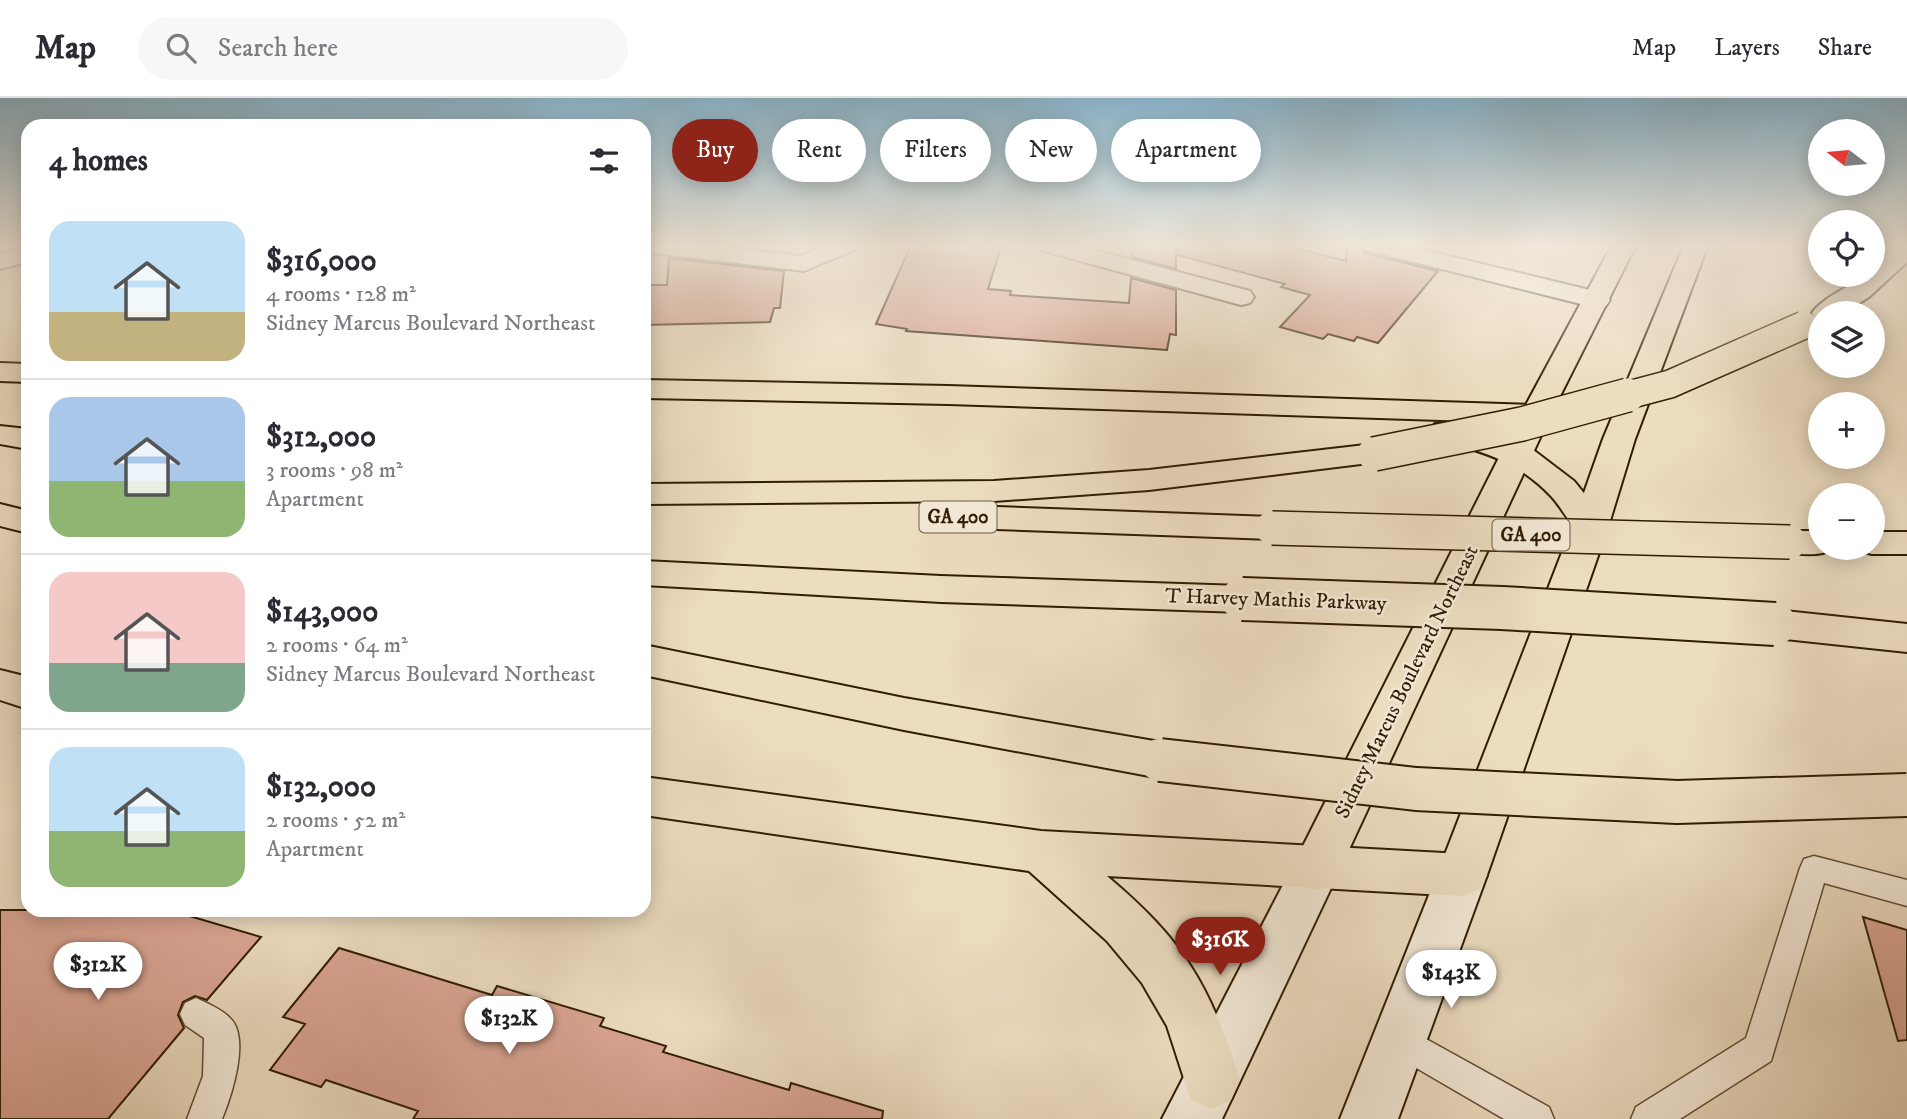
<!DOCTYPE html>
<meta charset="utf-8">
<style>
body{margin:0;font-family:"IM FELL DW Pica",serif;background:#f7f7f7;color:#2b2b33;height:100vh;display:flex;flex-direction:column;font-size:26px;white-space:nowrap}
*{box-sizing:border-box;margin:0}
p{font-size:23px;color:#7c7c81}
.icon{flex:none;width:38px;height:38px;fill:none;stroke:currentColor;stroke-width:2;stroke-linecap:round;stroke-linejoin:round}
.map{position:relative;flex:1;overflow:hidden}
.sheet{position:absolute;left:21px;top:21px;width:630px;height:798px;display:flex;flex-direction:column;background:#fff;border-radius:21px;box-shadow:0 4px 18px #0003}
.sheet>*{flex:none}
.banner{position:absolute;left:672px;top:21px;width:665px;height:63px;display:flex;gap:14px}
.needle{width:46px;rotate:286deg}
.tools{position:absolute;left:1808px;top:21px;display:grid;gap:14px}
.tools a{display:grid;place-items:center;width:77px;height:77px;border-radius:50%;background:#fff;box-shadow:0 4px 18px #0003;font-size:35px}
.price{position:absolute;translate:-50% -60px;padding:0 16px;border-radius:24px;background:#fff;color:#222;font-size:23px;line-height:46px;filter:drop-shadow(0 2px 4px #0008)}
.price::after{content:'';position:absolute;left:50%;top:42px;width:21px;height:16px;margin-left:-10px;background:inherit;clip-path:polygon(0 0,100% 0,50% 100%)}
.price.active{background:#8f2418;color:#fff}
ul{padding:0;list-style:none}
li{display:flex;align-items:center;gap:21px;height:175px;padding:0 28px}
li+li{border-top:2px solid #e1e1e2}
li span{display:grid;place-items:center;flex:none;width:196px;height:140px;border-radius:21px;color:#555}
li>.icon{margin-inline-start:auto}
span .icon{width:84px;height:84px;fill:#fffc;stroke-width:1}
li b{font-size:30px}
h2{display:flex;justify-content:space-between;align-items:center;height:84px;padding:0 28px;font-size:30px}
.tag{padding:0 24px;border-radius:32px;background:#fff;box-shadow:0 4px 18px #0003;font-size:24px;line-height:63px}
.tag.active{background:#8f2418;color:#fff}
header{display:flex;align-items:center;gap:42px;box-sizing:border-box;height:98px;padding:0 35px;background:#fff;border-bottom:2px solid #e1e1e2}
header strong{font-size:33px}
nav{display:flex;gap:38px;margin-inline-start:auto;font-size:24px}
.search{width:490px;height:63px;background:#f7f7f7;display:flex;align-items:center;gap:18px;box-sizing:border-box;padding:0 24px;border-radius:38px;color:#7c7c81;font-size:26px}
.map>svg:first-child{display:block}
.building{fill:#daa593;stroke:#311d02;stroke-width:2}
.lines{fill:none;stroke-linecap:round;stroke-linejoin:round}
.lane-casing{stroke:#604d32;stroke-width:3}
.street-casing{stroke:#604d32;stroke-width:4}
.secondary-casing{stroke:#311d02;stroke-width:4}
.primary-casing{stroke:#311d02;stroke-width:4}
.highway-casing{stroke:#311d02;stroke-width:4}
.lane{fill:#f3e8d6;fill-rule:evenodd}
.street{fill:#f3e8d6;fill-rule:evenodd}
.secondary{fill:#f3e8d6;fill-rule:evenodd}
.primary{fill:#ecdcc0;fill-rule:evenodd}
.highway{fill:#ecdcc0;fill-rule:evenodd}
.highway-bridge-far2-casing{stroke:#311d02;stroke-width:30;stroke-linecap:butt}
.highway-bridge-far1-casing{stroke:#311d02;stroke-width:36;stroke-linecap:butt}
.highway-bridge-casing{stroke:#311d02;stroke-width:46;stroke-linecap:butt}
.highway-bridge-far2{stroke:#ecdcc0;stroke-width:27}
.highway-bridge-far1{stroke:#ecdcc0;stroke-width:33}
.highway-bridge{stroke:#ecdcc0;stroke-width:42}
.labels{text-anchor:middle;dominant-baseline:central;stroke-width:5;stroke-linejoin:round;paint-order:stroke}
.shield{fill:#f3e8d6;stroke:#6b5a42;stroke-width:2}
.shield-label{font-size:19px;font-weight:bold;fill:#311d02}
.street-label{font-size:21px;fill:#311d02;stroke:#f3e8d6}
</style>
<header>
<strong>Map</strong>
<div class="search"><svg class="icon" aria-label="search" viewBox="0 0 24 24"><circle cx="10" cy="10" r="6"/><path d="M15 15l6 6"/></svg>Search here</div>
<nav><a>Map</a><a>Layers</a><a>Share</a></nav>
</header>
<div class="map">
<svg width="1907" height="1021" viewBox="0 0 1907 1021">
<rect width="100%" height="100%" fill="#ecdcc0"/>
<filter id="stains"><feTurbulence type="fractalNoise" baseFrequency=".00286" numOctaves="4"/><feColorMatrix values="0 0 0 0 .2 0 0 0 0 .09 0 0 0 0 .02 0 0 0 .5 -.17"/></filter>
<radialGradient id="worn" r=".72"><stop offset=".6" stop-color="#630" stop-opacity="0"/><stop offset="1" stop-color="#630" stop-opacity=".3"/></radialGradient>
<!-- building -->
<path class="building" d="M911,147L1001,149L988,191L1011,193L1010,197L1129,205L1131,180L1176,192V237L1170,236L1167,252L906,233L907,231L876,226Z
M1133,147H1176V171L1132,159Z
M1179,147H1284L1346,163L1347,147H1359L1365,155L1438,173L1378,245L1357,239L1354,243L1328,236L1323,241L1280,229L1310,197L1281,189L1285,186L1178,157Z
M669,160L784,173L780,210H774L770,224L644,227V187H667Z
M0,812H169L261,839L207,902L195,898L183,904L178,917L184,930L108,1021H0Z
M1863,819L1907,832V942L1898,943Z
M339,850L492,897L497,888L604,920L600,928L666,948L663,954L789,992L791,985L883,1013L882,1021H413L418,1013L326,982L321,989L270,972L305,926L283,919Z"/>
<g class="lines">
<defs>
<path id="lane" d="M1814,758L1907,782V808L1824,785L1771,963L1680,1021H1631L1636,1009L1746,940L1800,770L1804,761Z
M196,900C207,905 221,911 230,920C251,940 231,999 222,1021H187L203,978L204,940L185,927L180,916L185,905Z
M1399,926L1549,1009L1554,1021H1504L1387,953L1383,942L1387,931Z"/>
<path id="street" d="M644,147H706L801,158L826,147H858L854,152L804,173L644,154Z
M1036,147H1076L1250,193L1254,199L1250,205L1241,207L1040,152Z
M1362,147H1404L1606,196L1610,202L1606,208L1597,210L1366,152Z
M28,149V164L0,171V156Z"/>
<path id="secondary" d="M1316,750L1333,756L1340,771L1222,1021H1162L1299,756Z
M1462,756L1479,762L1487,777L1398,1021H1340L1437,777L1445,762Z"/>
<path id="primary" d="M1612,147H1636L1551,316L1333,786L1316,792L1299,786L1292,771L1299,756L1521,316Z
M1684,147H1708L1635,341L1609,426L1487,777L1479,792L1462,798L1445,792L1437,777L1573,426L1603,341Z"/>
<path id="highway" d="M1897,147H1907V164L1869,199L1843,215H1820V222L1816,221L1812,215C1823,199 1849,190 1864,177H1872V169Z
M0,265L28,266V284L0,283Z
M644,282L948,288L1536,307L1547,309L1551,316L1547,323L1536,325L948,306L644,300Z
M1446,324L1528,348L1574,383L1609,426L1603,434C1572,442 1569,417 1551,398C1516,361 1481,354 1435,340L1430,333L1435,326Z
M0,328L28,331V351L0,346Z
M1374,346L1385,349L1390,356L1385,363L1149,392L994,403L644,406V386L994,383L1149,372Z
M0,406L28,413V435L0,428Z
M941,407L1272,419L1284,422L1290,430L1284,438L1272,441L941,429L929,426L924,418L929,410Z
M1790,433H1820V450H1834C1820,460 1794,456 1777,452L1772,444L1777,436Z
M1872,434H1907V456H1872L1859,453L1857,450H1872Z
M644,463L941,478L1242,488L1255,492L1261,501L1255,510L1242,514L941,504L644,487Z
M1775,512L1907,526V554L1775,540L1761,536L1755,526L1761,516Z
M644,547L904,600L1160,644L1176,650L1182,662L1176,674L1160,680L904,632L644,577Z
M0,572L28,579V611L0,602Z
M644,679L1041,733L1462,756L1479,762L1487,777L1479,792L1462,798L1107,778C1185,844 1209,886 1240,982L1231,1002L1211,1011L1191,1002L1167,928L1142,885L1107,843L1029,773L644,717Z"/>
</defs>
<!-- lane casing -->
<use href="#lane" class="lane-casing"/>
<!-- street casing -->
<use href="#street" class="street-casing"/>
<!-- secondary casing -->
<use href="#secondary" class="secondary-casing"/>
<!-- primary casing -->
<use href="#primary" class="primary-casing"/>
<!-- highway casing -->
<use href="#highway" class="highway-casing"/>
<!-- lane -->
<use href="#lane" class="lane"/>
<!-- street -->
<use href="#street" class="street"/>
<!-- secondary -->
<use href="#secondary" class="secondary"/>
<!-- primary -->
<use href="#primary" class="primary"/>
<!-- highway -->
<use href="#highway" class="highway"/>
<defs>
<path id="highway-bridge-far2" d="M1621,299L1670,286L1804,227"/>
<path id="highway-bridge-far1" d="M1374,356L1522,326L1628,297
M1272,430L1790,444"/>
<path id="highway-bridge" d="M1242,501L1502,510L1775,526
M1160,662L1416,691L1677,704L1907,697"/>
</defs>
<!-- highway-bridge-far2 casing -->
<use href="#highway-bridge-far2" class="highway-bridge-far2-casing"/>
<!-- highway-bridge-far1 casing -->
<use href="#highway-bridge-far1" class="highway-bridge-far1-casing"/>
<!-- highway-bridge casing -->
<use href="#highway-bridge" class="highway-bridge-casing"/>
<!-- highway-bridge-far2 -->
<use href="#highway-bridge-far2" class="highway-bridge-far2"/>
<!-- highway-bridge-far1 -->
<use href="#highway-bridge-far1" class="highway-bridge-far1"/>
<!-- highway-bridge -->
<use href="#highway-bridge" class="highway-bridge"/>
</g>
<!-- sky -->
<linearGradient id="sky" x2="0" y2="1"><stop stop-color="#89b7d0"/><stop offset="0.51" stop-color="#f6efe3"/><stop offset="1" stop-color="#f6efe3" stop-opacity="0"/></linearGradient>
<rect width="1907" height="290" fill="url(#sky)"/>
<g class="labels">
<!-- shield labels -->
<g class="shield">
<rect x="919.5" y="403.5" width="77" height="31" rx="5"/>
<rect x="1492.5" y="421.5" width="77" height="31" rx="5"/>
</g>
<g class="shield-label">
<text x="958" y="419">GA 400</text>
<text x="1531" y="437">GA 400</text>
</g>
<!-- street labels -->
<g class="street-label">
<text transform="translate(1276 502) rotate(2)">T Harvey Mathis Parkway</text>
<text transform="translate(1407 584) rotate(-64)">Sidney Marcus Boulevard Northeast</text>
</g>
</g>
<rect width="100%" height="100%" filter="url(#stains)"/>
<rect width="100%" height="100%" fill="url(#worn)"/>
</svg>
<div class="tools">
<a><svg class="needle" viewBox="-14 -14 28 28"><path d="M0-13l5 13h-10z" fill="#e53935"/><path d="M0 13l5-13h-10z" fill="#7c7c81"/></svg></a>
<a><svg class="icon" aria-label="locate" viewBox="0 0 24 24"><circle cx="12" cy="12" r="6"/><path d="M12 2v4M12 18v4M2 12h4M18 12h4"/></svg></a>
<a><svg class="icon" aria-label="layers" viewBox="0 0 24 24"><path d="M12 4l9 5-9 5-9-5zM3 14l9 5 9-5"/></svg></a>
<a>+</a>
<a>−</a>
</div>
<b class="price active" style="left:1220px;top:879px">$316K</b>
<b class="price" style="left:98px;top:904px">$312K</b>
<b class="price" style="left:1451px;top:912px">$143K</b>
<b class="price" style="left:509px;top:958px">$132K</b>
<div class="banner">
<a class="tag active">Buy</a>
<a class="tag">Rent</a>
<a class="tag">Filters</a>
<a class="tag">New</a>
<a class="tag">Apartment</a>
</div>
<section class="sheet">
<h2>4 homes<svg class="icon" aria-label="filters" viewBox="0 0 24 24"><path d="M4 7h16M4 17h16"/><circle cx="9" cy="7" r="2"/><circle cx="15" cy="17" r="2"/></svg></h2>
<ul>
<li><span style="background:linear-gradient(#bfe0f5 65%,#c2b280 0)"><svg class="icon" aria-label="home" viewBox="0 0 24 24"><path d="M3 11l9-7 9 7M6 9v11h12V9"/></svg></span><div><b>$316,000</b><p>4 rooms · 128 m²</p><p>Sidney Marcus Boulevard Northeast</p></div></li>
<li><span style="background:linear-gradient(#a9c7e8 60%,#8fb573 0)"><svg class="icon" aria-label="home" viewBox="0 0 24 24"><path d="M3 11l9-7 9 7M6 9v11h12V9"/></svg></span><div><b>$312,000</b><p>3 rooms · 98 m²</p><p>Apartment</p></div></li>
<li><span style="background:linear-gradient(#f6c9c9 65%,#7fa58c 0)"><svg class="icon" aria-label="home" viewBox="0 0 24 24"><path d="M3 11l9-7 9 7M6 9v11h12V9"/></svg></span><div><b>$143,000</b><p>2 rooms · 64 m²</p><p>Sidney Marcus Boulevard Northeast</p></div></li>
<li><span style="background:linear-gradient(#bfe0f5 60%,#8fb573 0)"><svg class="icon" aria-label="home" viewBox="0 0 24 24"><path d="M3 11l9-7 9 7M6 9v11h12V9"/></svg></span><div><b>$132,000</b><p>2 rooms · 52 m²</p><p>Apartment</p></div></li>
</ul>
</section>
</div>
